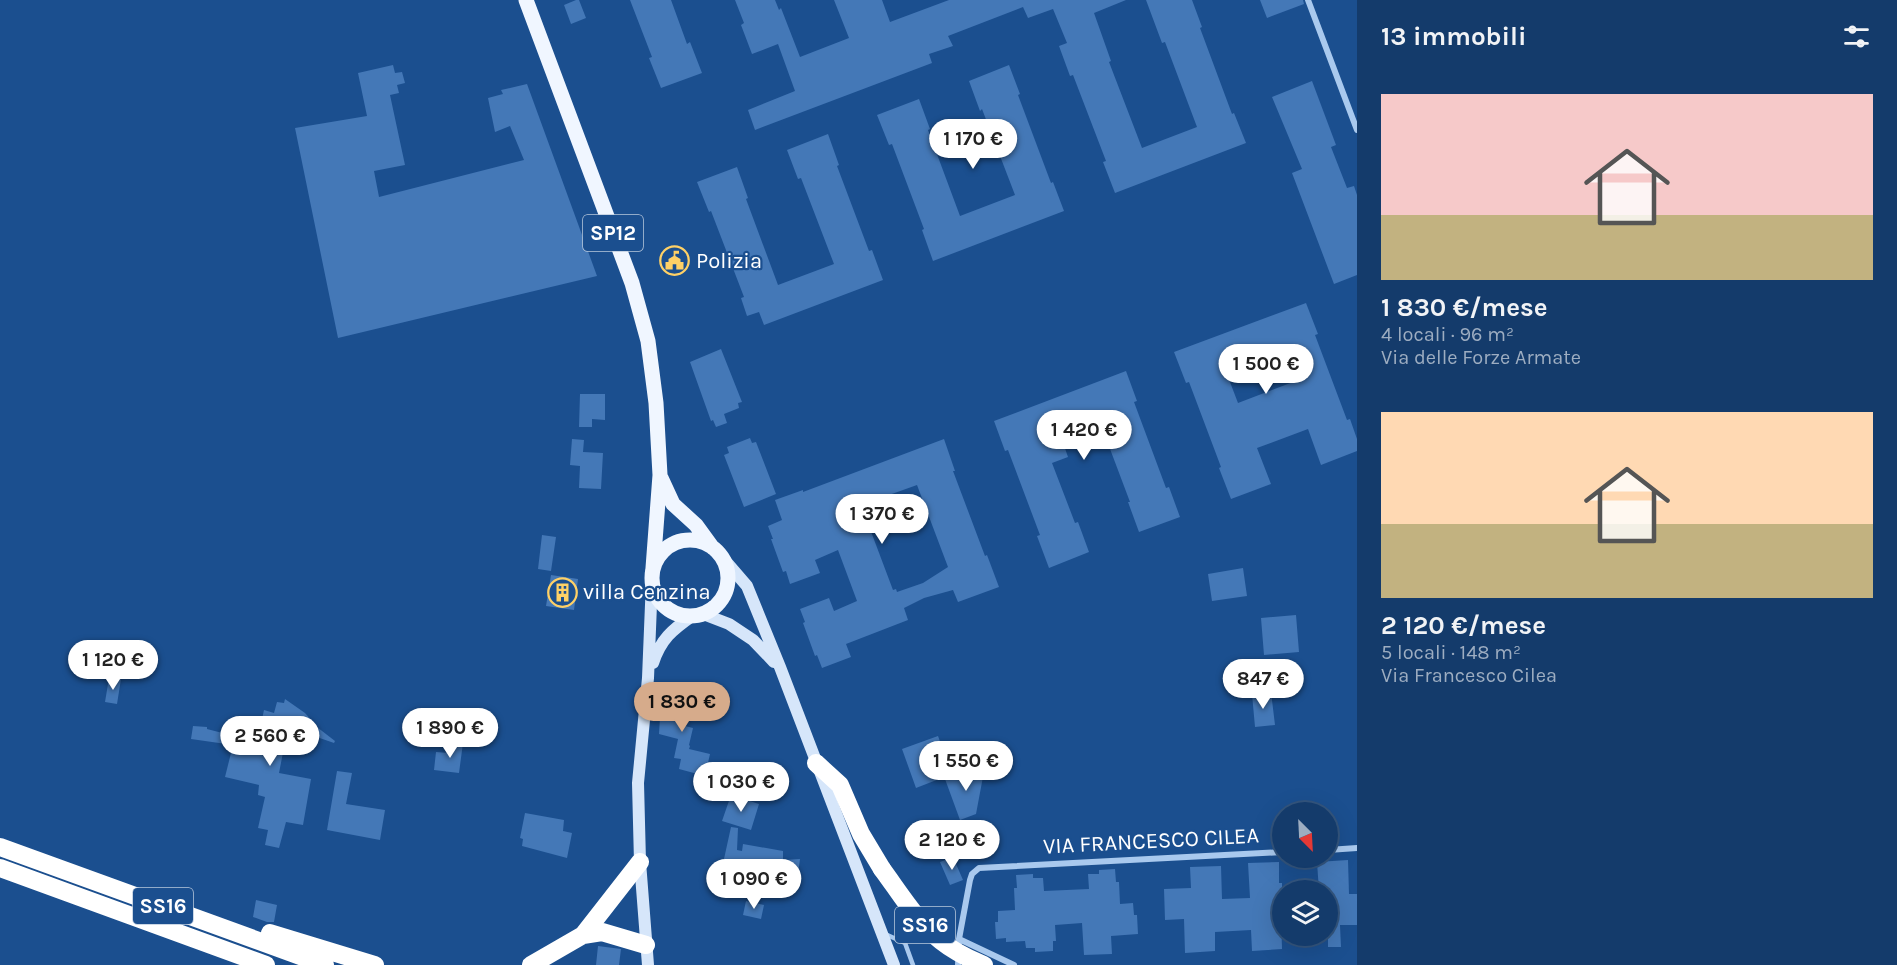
<!DOCTYPE html>
<html lang="it">
<meta charset="utf-8">
<style>
body{margin:0;font-family:Karla,sans-serif;background:#214673;color:#f1f3f6;height:100vh;display:flex;flex-direction:column;font-size:22px;white-space:nowrap}
*{box-sizing:border-box;margin:0}
p{font-size:20px;color:#9dadc1}
.icon{flex:none;width:33px;height:33px;fill:none;stroke:currentColor;stroke-width:2;stroke-linecap:round;stroke-linejoin:round}
.map{position:relative;flex:1;overflow:hidden}
.sheet{display:flex;flex-direction:column;background:#143b6b;width:540px}
.sheet>*{flex:none}
.needle{width:39px;rotate:156deg}
.buttons{position:absolute;left:1272px;top:802px;display:grid;gap:12px}
.buttons a{display:grid;place-items:center;width:66px;height:66px;border-radius:50%;background:#143b6b;box-shadow:0 6px 24px #0002,0 0 0 2px #33557e;font-size:30px}
.price{position:absolute;translate:-50% -51px;padding:0 14px;border-radius:21px;background:#fff;color:#222;font-size:20px;line-height:39px;filter:drop-shadow(0 2px 3px #0008)}
.price::after{content:'';position:absolute;left:50%;top:36px;width:18px;height:14px;margin-left:-9px;background:inherit;clip-path:polygon(0 0,100% 0,50% 100%)}
.price.active{background:#d6ab8b;color:#111}
ul{padding:0;list-style:none}
li{display:grid;align-content:center;gap:12px;height:318px;padding:0 24px}
li span{display:grid;place-items:center;height:186px;border-radius:0px;color:#555}
li>.icon{margin-inline-start:auto}
span .icon{width:108px;height:108px;fill:#fffc;stroke-width:1}
li b{font-size:26px}
h2{display:flex;justify-content:space-between;align-items:center;height:72px;padding:0 24px;font-size:26px}
main{display:flex;flex:1;min-height:0}
.map>svg:first-child{display:block}
.building{fill:#4478b7;fill-rule:evenodd}
.lines{fill:none;stroke-linecap:round;stroke-linejoin:round}
.lane{stroke:#a9c9ee;stroke-width:4.5}
.street{stroke:#a9c9ee;stroke-width:6}
.secondary{stroke:#d6e6fa;stroke-width:12}
.primary{stroke:#f0f6ff;stroke-width:15}
.highway{stroke:#fff;stroke-width:18}
.highway-bridge{stroke:#fff;stroke-width:18}
.labels{text-anchor:middle;dominant-baseline:central;stroke-width:4.5;stroke-linejoin:round;paint-order:stroke}
.shield{fill:#1b4f8f;stroke:#bbcadd;stroke-width:1.5}
.shield-label{font-size:21px;font-weight:bold;fill:#fff}
.poi-label{font-size:22px;fill:#fff;stroke:#1b4f8f;text-anchor:start}
.street-label{font-size:22px;fill:#fff;stroke:#1b4f8f}
</style>
<main>
<div class="map">
<svg width="1357" height="965" viewBox="0 0 1357 965">
<rect width="100%" height="100%" fill="#1b4f8f"/>
<!-- building -->
<path class="building" d="M576,0H579L586,18L571,24L564,5Z
M630,0H671L687,44L690,42L702,73L661,88L649,58L652,57Z
M735,0H775L779,10L781,8L800,57L849,38L834,0H882L890,22L949,0H1126L1094,13L1111,61L1109,62L1142,148L1197,127L1165,42L1162,43L1146,0H1192L1202,27L1200,28L1232,114L1234,113L1246,143L1115,193L1103,162L1106,161L1073,75L1070,76L1059,46L1067,43L1053,9L1028,18L1023,7L948,36L953,46L929,54L932,63L755,130L748,110L795,91L778,44L752,54L741,25L744,23Z
M1260,0H1303L1304,4L1267,18Z
M393,65L395,73L402,72L405,83L397,85L399,93L390,95L405,165L374,171L379,197L524,160L510,126L495,132L488,98L503,94L501,90L527,84L597,276L338,338L295,128L367,116L358,73Z
M1009,65L1020,94L1018,95L1051,183L1053,182L1064,211L933,261L922,230L924,229L892,144L889,145L877,115L919,99L930,129L928,130L960,216L1015,195L982,109L980,111L969,81Z
M1312,81L1336,145L1331,147L1347,188L1354,186L1357,195V275L1334,284L1292,173L1302,169L1272,97Z
M828,134L839,165L837,166L869,251L872,250L883,280L764,325L759,312L747,316L741,298L744,297L711,211L709,212L697,182L737,167L748,198L746,199L778,285L834,264L801,178L798,179L787,150Z
M1306,303L1318,334L1315,335L1347,420L1350,419L1357,439V451L1321,465L1308,429L1257,448L1271,484L1231,499L1219,468L1221,467L1189,382L1186,383L1174,352ZM1280,347L1293,382L1238,403L1225,369Z
M721,349L742,402L738,403L739,408L724,414L727,423L716,427L713,420L711,421L690,362Z
M1126,371L1137,401L1134,402L1166,488L1169,487L1180,517L1139,532L1128,502H1130L1098,417L1059,431L1068,457L1052,463L1075,523L1078,522L1089,552L1049,568L1037,536L1040,535L1008,450L1005,451L994,421Z
M580,394H605V420L592,419V427H579Z
M750,438L752,443L756,442L776,494L744,507L724,455L729,453L727,447Z
M572,439L584,440L583,452L603,453L601,489L579,488L580,466L570,465Z
M944,439L955,471H953L985,556L987,555L999,587L958,602L953,590L924,598L904,608L908,620L846,644L851,657L822,668L817,655L815,656L803,623L805,622L800,609L829,598L834,611L857,601L838,550L815,560L820,573L790,584L786,571L783,572L771,539H773L768,526L782,520L775,500L803,490V492ZM917,485L948,567L923,583L897,592L896,589L893,590L861,505Z
M542,535L556,537L551,571L538,569Z
M1243,568L1247,596L1212,601L1208,574Z
M551,575L578,579L574,610L546,606Z
M1296,615L1299,652L1264,655L1261,618Z
M109,678L121,679L117,704L105,702Z
M678,687L692,689L691,704H686L685,726L693,728L689,745L690,746L689,749L710,754L705,776L679,769L681,759L674,758L678,739L659,734L661,701L676,702Z
M1271,692L1275,725L1255,727L1252,694Z
M285,699L305,713L314,723L313,724L335,741L334,743L288,727L279,773L311,779L303,825L286,822L279,848L265,845L268,830L258,828L265,797L258,795L259,785L225,777L233,745L191,739L193,726L207,727V729L234,736L235,733L258,738L264,710L274,713L277,702L284,703Z
M938,736L952,774L916,788L902,749Z
M451,741L463,743L459,773L434,770L436,752L449,753Z
M985,766L976,814L960,820L945,779Z
M337,771L352,773L346,804L385,810L380,840L327,830Z
M731,795L759,804L751,830L722,821Z
M525,813L564,820L563,831L572,833L567,858L522,846L523,839L520,838Z
M731,827L738,828L737,850L742,851L743,844L783,851V860L800,859L798,874L752,865V868L736,864L735,871L722,868Z
M953,857L963,880L950,885L940,862Z
M1348,860L1349,894H1357V925H1340L1341,947H1328V891H1319L1317,862Z
M1279,862V883H1282V913L1281,914L1282,949L1252,951L1251,930L1215,932V951L1185,953L1184,919L1165,920L1164,889L1191,888L1190,867L1221,866L1222,899L1250,898L1248,863Z
M1115,869L1116,882H1119L1120,904L1133,903L1134,915H1137L1138,934L1111,936L1112,954L1084,955L1082,923L1055,925L1056,941H1053V951L1035,952V948H1026L1025,941L1006,942V938L996,939L995,922H998V911L1015,910L1014,888H1017L1016,875L1033,874V878H1043L1044,891L1089,889L1088,874H1099V870Z
M256,900L277,905L274,922H267L253,917Z
M746,901L764,905L761,919L743,915Z
M598,946L621,949L619,965H596Z"/>
<g class="lines">
<!-- lane -->
<path class="lane" d="M885,934L905,943L913,965"/>
<!-- street -->
<path class="street" d="M1308,0L1357,130
M1328,850L1357,848
M959,939L1014,965
M958,965L959,939L970,880L972,874L979,868L1282,852"/>
<!-- secondary -->
<path class="secondary" d="M722,557L747,586L780,667L894,965
M703,614L729,624L753,640L774,662
M653,663C661,639 672,630 692,616
M648,965L640,862L638,783L648,678L652,580"/>
<!-- primary -->
<path class="primary" d="M526,0L632,283L648,341L656,403L660,475L653,568
M661,478L673,504L696,525L712,547
M652 578a38 38 0 1 1 76 0a38 38 0 1 1-76 0Z"/>
<!-- highway -->
<path class="highway" d="M816,763L840,785L861,834L882,869
M0,847L325,965
M0,868L266,965
M270,933L375,965
M583,935L602,932L646,945
M531,965L583,935L640,862"/>
<!-- highway-bridge -->
<path class="highway-bridge" d="M882,869C897,889 916,920 935,936C948,948 967,958 984,965"/>
</g>
<!-- icons -->
<defs>
<symbol id="civic-ring" viewBox="-11 -11 22 22"><circle r="9.5" fill="#1b4f8f" stroke="#ffd166" stroke-width="1.5"/><path d="M-.6-6.5H3V-4.5H.6V-3L4-1V1h2V6H-6V1h2V-1L-.6-3ZM-1.2 2.5V6h2.4V2.5Z" fill="#ffd166"/></symbol>
<symbol id="building-ring" viewBox="-11 -11 22 22"><circle r="9.5" fill="#1b4f8f" stroke="#ffd166" stroke-width="1.5"/><path d="M-4-6H4V6H1V3H-1V6H-4ZM-2.5-4.3h1.7v1.8h-1.7ZM.8-4.3h1.7v1.8H.8ZM-2.5-1h1.7V.8h-1.7ZM.8-1h1.7V.8H.8Z" fill="#ffd166"/></symbol>
</defs>
<g fill-rule="evenodd">
<use href="#civic-ring" x="658" y="244" width="33" height="33"/>
<use href="#building-ring" x="546" y="576" width="33" height="33"/>
</g>
<g class="labels">
<!-- shield labels -->
<g class="shield">
<rect x="583" y="215" width="60" height="36" rx="4.5"/>
<rect x="133" y="888" width="60" height="36" rx="4.5"/>
<rect x="895" y="907" width="60" height="36" rx="4.5"/>
</g>
<g class="shield-label">
<text x="613" y="233">SP12</text>
<text x="163" y="906">SS16</text>
<text x="925" y="925">SS16</text>
</g>
<!-- poi labels -->
<g class="poi-label">
<text x="696" y="261">Polizia</text>
<text x="583" y="592">villa Cenzina</text>
</g>
<!-- street labels -->
<g class="street-label">
<text transform="translate(1151 841) rotate(-3)">VIA FRANCESCO CILEA</text>
</g>
</g>
</svg>
<div class="buttons">
<a><svg class="needle" viewBox="-14 -14 28 28"><path d="M0-13l5 13h-10z" fill="#e53935"/><path d="M0 13l5-13h-10z" fill="#9dadc1"/></svg></a>
<a><svg class="icon" aria-label="layers" viewBox="0 0 24 24"><path d="M12 4l9 5-9 5-9-5zM3 14l9 5 9-5"/></svg></a>
</div>
<b class="price" style="left:973px;top:170px">1 170 €</b>
<b class="price" style="left:1266px;top:395px">1 500 €</b>
<b class="price" style="left:1084px;top:461px">1 420 €</b>
<b class="price" style="left:882px;top:545px">1 370 €</b>
<b class="price" style="left:113px;top:691px">1 120 €</b>
<b class="price" style="left:1263px;top:710px">847 €</b>
<b class="price active" style="left:682px;top:733px">1 830 €</b>
<b class="price" style="left:450px;top:759px">1 890 €</b>
<b class="price" style="left:270px;top:767px">2 560 €</b>
<b class="price" style="left:966px;top:792px">1 550 €</b>
<b class="price" style="left:741px;top:813px">1 030 €</b>
<b class="price" style="left:952px;top:871px">2 120 €</b>
<b class="price" style="left:754px;top:910px">1 090 €</b>
</div>
<section class="sheet">
<h2>13 immobili<svg class="icon" aria-label="filters" viewBox="0 0 24 24"><path d="M4 7h16M4 17h16"/><circle cx="9" cy="7" r="2"/><circle cx="15" cy="17" r="2"/></svg></h2>
<ul>
<li><span style="background:linear-gradient(#f6c9c9 65%,#c2b280 0)"><svg class="icon" aria-label="home" viewBox="0 0 24 24"><path d="M3 11l9-7 9 7M6 9v11h12V9"/></svg></span><div><b>1 830 €/mese</b><p>4 locali · 96 m²</p><p>Via delle Forze Armate</p></div></li>
<li><span style="background:linear-gradient(#ffd9b3 60%,#c2b280 0)"><svg class="icon" aria-label="home" viewBox="0 0 24 24"><path d="M3 11l9-7 9 7M6 9v11h12V9"/></svg></span><div><b>2 120 €/mese</b><p>5 locali · 148 m²</p><p>Via Francesco Cilea</p></div></li>
</ul>
</section>
</main>
